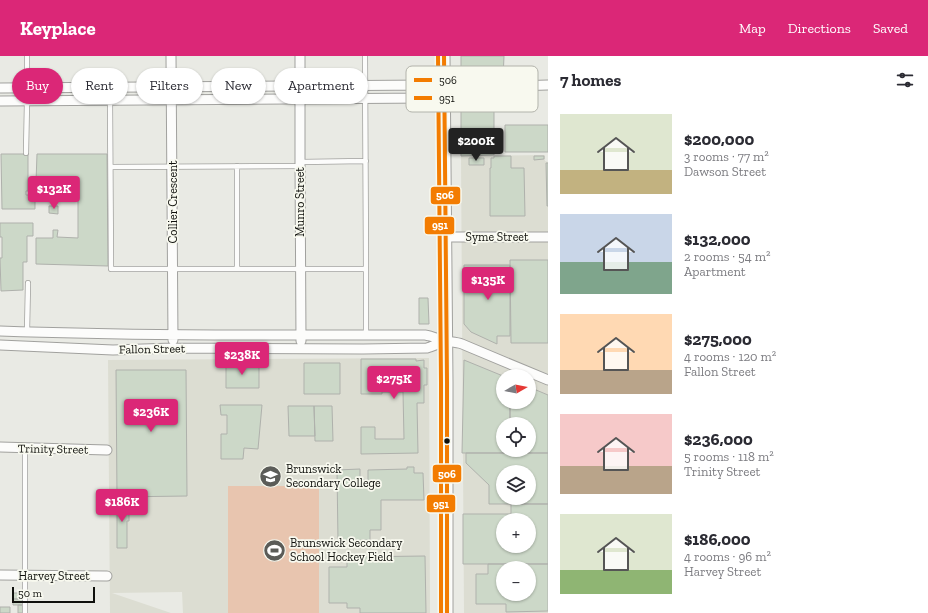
<!DOCTYPE html>
<meta charset="utf-8">
<style>
body{margin:0;font-family:"Zilla Slab",serif;background:#f7f7f7;color:#2b2b33;height:100vh;display:flex;flex-direction:column;font-size:15px;white-space:nowrap}
*{box-sizing:border-box;margin:0}
p{font-size:13px;color:#7c7c81}
.icon{flex:none;width:22px;height:22px;fill:none;stroke:currentColor;stroke-width:2;stroke-linecap:round;stroke-linejoin:round}
.map{position:relative;flex:1;overflow:hidden}
.details{display:flex;flex-direction:column;background:#fff;width:380px}
.details>*{flex:none}
.banner{position:absolute;left:12px;top:12px;width:380px;height:36px;display:flex;gap:8px}
.needle{width:26px;rotate:81deg}
.tools{position:absolute;left:496px;top:313px;display:grid;gap:8px}
.tools a{display:grid;place-items:center;width:40px;height:40px;border-radius:50%;background:#fff;box-shadow:0 1px 3px #0004;font-size:20px}
.scale{position:absolute;left:12px;bottom:10px;width:83px;box-sizing:border-box;padding-left:4px;border:2px solid #0f100c;border-top:0;font-size:11px;line-height:14px;white-space:nowrap;color:#0f100c;-webkit-text-stroke:3px #f8f9ef;paint-order:stroke}
.price{position:absolute;translate:-50% -34px;padding:0 9px;border-radius:4px;background:#db2777;color:#fff;font-size:13px;line-height:26px;filter:drop-shadow(0 1px 2px #0008)}
.price::after{content:'';position:absolute;left:50%;top:24px;width:12px;height:9px;margin-left:-6px;background:inherit;clip-path:polygon(0 0,100% 0,50% 100%)}
.price.active{background:#222;color:#fff}
ul{padding:0;list-style:none}
li{display:flex;align-items:center;gap:12px;height:100px;padding:0 12px}
li span{display:grid;place-items:center;flex:none;width:112px;height:80px;border-radius:0px;color:#555}
li>.icon{margin-inline-start:auto}
span .icon{width:48px;height:48px;fill:#fffc;stroke-width:1}
li b{font-size:17px}
h2{display:flex;justify-content:space-between;align-items:center;height:48px;padding:0 12px;font-size:17px}
.tag{padding:0 14px;border-radius:18px;background:#fff;box-shadow:0 1px 3px #0004;font-size:14px;line-height:36px}
.tag.active{background:#db2777;color:#fff}
header{display:flex;align-items:center;gap:24px;box-sizing:border-box;height:56px;padding:0 20px;background:#db2777;color:#fff}
header strong{font-size:19px}
nav{display:flex;gap:22px;margin-inline-start:auto;font-size:14px}
main{display:flex;flex:1;min-height:0}
.map>svg:first-child{display:block}
.built{fill:#dcddd2;fill-rule:evenodd}
.green{fill:#e8c5af}
.building{fill:#ccd8c8;stroke:#afb1ac;fill-rule:evenodd}
.lines{fill:none;stroke-linecap:round;stroke-linejoin:round}
.service-casing{stroke:#a1a19e;stroke-width:6}
.minor-casing{stroke:#a1a19e;stroke-width:11}
.tertiary-casing{stroke:#a1a19e;stroke-width:13}
.service{stroke:#fcfcfb;stroke-width:4.5}
.minor{stroke:#fcfcfb;stroke-width:9}
.tertiary{stroke:#fcfcfb;stroke-width:11}
.bus-1-casing{stroke:#f8f9ef;stroke-width:7}
.bus-2-casing{stroke:#f8f9ef;stroke-width:7}
.bus-1{stroke:#f37c01;stroke-width:4}
.bus-2{stroke:#f37c01;stroke-width:4}
.bus-dot{fill:#0f100c;stroke:#f8f9ef;stroke-width:1.5}
.labels{text-anchor:middle;dominant-baseline:central;stroke-width:3.5;stroke-linejoin:round;paint-order:stroke}
.street-label{font-size:12px;fill:#0f100c;stroke:#f8f9ef}
.poi-label{font-size:12px;fill:#0f100c;stroke:#f8f9ef;text-anchor:start}
.key{fill:#f8f9ef;stroke:#b2b3ab;stroke-width:1}
.key-label{font-size:11px;fill:#0f100c}
.line-badge{stroke:#f8f9ef;stroke-width:1.5}
.badge-label{font-size:11px;text-anchor:middle;font-weight:bold;fill:#fff}
</style>
<header>
<strong>Keyplace</strong>
<nav><a>Map</a><a>Directions</a><a>Saved</a></nav>
</header>
<main>
<div class="map">
<svg width="548" height="557" viewBox="0 0 548 557">
<rect width="100%" height="100%" fill="#e9eae4"/>
<!-- built -->
<path class="built" d="M545,99V105L548,106V557H464L461,100ZM503,320H529V346H503ZM503,368H529V394H503ZM503,416H529V442H503ZM503,464H529V490H503ZM503,512H529V538H503Z
M429,302L430,557H183L182,536L112,537L171,557H110L108,304Z"/>
<!-- green -->
<path class="green" d="M228,430H319V557H228Z"/>
<!-- building -->
<path class="building" d="M461,0H504L503,23L490,26L461,27Z
M461,43H494V99L461,100Z
M505,69H548V96H505Z
M1,98H28V135H26V139H35V153H2Z
M37,98H107L108,210L36,208V182H53V174H58L57,181L78,182V126H57V133H53V126H36Z
M494,100H511V112H524L525,160H490V112H491V102H494Z
M534,100H544V103L534,104Z
M469,102H484V109H469Z
M546,107H548V150H547Z
M49,150H58V158L49,157Z
M0,167H33V180H27V206H23V234L1,235L0,202H2V181H0Z
M510,204H548V287H511Z
M464,209H510V280H497V288L471,276L464,268Z
M419,242H428L429,268H419Z
M361,303H416V305L424,304V312H427V329H424V347H417L418,397L361,398V371H375V383H404L403,336H382V338H361Z
M464,304L503,320V346H510V368H503V394H510V397H462Z
M235,305H250V309H259V332H226V309H235Z
M304,307H340V338H304Z
M116,314H186L187,440L117,441Z
M529,331L548,339V397H510V394H529V368H510V346H529Z
M220,349H262L258,393L244,392L243,403H221V378H227V359H221Z
M288,350H314L315,380H289Z
M314,350H332L333,385H315Z
M466,397H548V448H489V429L466,407ZM503,416H529V442H503Z
M407,411H414V417H423L424,444H381V474H370V484L338,485L337,414L360,413V424H368V414L407,413Z
M117,445H129V465H127V492H117Z
M511,448H548V508H463V458H511ZM503,464H529V490H503Z
M425,500L426,557H360V552H347V547H329V511H347V501Z
M488,508H548V555L506,556V548H476V518H488ZM503,512H529V538H503Z
M13,537H23V543H13Z
M13,543H23V549H13Z
M18,549H23V557H18Z
M0,551H10V557H0Z"/>
<g class="lines">
<defs>
<path id="service" d="M27,0V31
M110,43L111,213H366L365,0
M26,97L27,45
M300,106L366,105
M237,110V213
M111,111L300,110
M27,276L28,227
M366,279V213
M25,557V392"/>
<path id="minor" d="M171,0L173,284
M300,0V106L301,285
M0,32L429,29L444,36
M0,45L429,42L444,36L490,34L514,30L548,29
M445,181H548
M0,275C142,280 283,279 425,279C432,280 438,283 445,285C451,286 457,286 462,288L548,324
M0,289L113,294L173,292L363,293L427,292L430,291L446,285
M0,391L107,394
M0,519L107,520"/>
<path id="tertiary" d="M444,0L447,326V557"/>
</defs>
<!-- service casing -->
<use href="#service" class="service-casing"/>
<!-- minor casing -->
<use href="#minor" class="minor-casing"/>
<!-- tertiary casing -->
<use href="#tertiary" class="tertiary-casing"/>
<!-- service -->
<use href="#service" class="service"/>
<!-- minor -->
<use href="#minor" class="minor"/>
<!-- tertiary -->
<use href="#tertiary" class="tertiary"/>
<defs>
<path id="bus-1" d="M444,0L447,326V557"/>
<path id="bus-2" d="M438,0L441,326V557"/>
</defs>
<!-- bus-1 casing -->
<use href="#bus-1" class="bus-1-casing"/>
<!-- bus-2 casing -->
<use href="#bus-2" class="bus-2-casing"/>
<!-- bus-1 -->
<use href="#bus-1" class="bus-1"/>
<!-- bus-2 -->
<use href="#bus-2" class="bus-2"/>
</g>
<!-- icons -->
<defs>
<symbol id="school-disc" viewBox="-11 -11 22 22"><circle r="9.5" fill="#5b5c58" stroke="#f8f9ef"/><path d="M0-5L7-2L0 1L-7-2ZM-4 1L0 2.5L4 1V4Q0 6-4 4Z" fill="#fff"/></symbol>
<symbol id="stadium-disc" viewBox="-11 -11 22 22"><circle r="9.5" fill="#5b5c58" stroke="#f8f9ef"/><path d="M0-5a6.5 5 0 1 0 0 10a6.5 5 0 1 0 0-10ZM-3.5-1.8h7v3.6h-7Z" fill="#fff"/></symbol>
</defs>
<g fill-rule="evenodd">
<use href="#school-disc" x="258" y="408" width="25" height="25"/>
<use href="#stadium-disc" x="262" y="482" width="25" height="25"/>
</g>
<!-- markers -->
<circle class="bus-dot" cx="447" cy="385" r="3.5"/>
<g class="labels">
<!-- street labels -->
<g class="street-label">
<text transform="translate(173 146) rotate(-90)">Collier Crescent</text>
<text transform="translate(300 146) rotate(-90)">Munro Street</text>
<text x="497" y="181">Syme Street</text>
<text transform="translate(152 293) rotate(-1)">Fallon Street</text>
<text transform="translate(53 393) rotate(1)">Trinity Street</text>
<text x="54" y="520">Harvey Street</text>
</g>
<!-- poi labels -->
<g class="poi-label">
<text x="286" y="413">Brunswick<tspan x="286" dy="14">Secondary College</tspan></text>
<text x="290" y="487">Brunswick Secondary<tspan x="290" dy="14">School Hockey Field</tspan></text>
</g>
</g>
<!-- legend -->
<rect x="406" y="10" width="132" height="46" rx="6" class="key"/>
<rect x="414" y="22" width="18" height="4" fill="#f37c01"/>
<rect x="414" y="40" width="18" height="4" fill="#f37c01"/>
<g class="key-label">
<text x="439" y="28">506</text>
<text x="439" y="46">951</text>
</g>
<g class="line-badge">
<rect x="430" y="130" width="31" height="19" rx="4" fill="#f37c01"/>
<rect x="424" y="160" width="31" height="19" rx="4" fill="#f37c01"/>
<rect x="432" y="408" width="30" height="19" rx="4" fill="#f37c01"/>
<rect x="426" y="438" width="30" height="19" rx="4" fill="#f37c01"/>
</g>
<g class="badge-label">
<text x="445" y="143">506</text>
<text x="440" y="173">951</text>
<text x="447" y="422">506</text>
<text x="441" y="452">951</text>
</g>
</svg>
<div class="tools">
<a><svg class="needle" viewBox="-14 -14 28 28"><path d="M0-13l5 13h-10z" fill="#e53935"/><path d="M0 13l5-13h-10z" fill="#7c7c81"/></svg></a>
<a><svg class="icon" aria-label="locate" viewBox="0 0 24 24"><circle cx="12" cy="12" r="6"/><path d="M12 2v4M12 18v4M2 12h4M18 12h4"/></svg></a>
<a><svg class="icon" aria-label="layers" viewBox="0 0 24 24"><path d="M12 4l9 5-9 5-9-5zM3 14l9 5 9-5"/></svg></a>
<a>+</a>
<a>−</a>
</div>
<div class="scale">50 m</div>
<b class="price active" style="left:476px;top:106px">$200K</b>
<b class="price" style="left:54px;top:154px">$132K</b>
<b class="price" style="left:488px;top:245px">$135K</b>
<b class="price" style="left:242px;top:320px">$238K</b>
<b class="price" style="left:394px;top:344px">$275K</b>
<b class="price" style="left:151px;top:377px">$236K</b>
<b class="price" style="left:122px;top:467px">$186K</b>
<div class="banner">
<a class="tag active">Buy</a>
<a class="tag">Rent</a>
<a class="tag">Filters</a>
<a class="tag">New</a>
<a class="tag">Apartment</a>
</div>
</div>
<section class="details">
<h2>7 homes<svg class="icon" aria-label="filters" viewBox="0 0 24 24"><path d="M4 7h16M4 17h16"/><circle cx="9" cy="7" r="2"/><circle cx="15" cy="17" r="2"/></svg></h2>
<ul>
<li><span style="background:linear-gradient(#dfe7d0 70%,#c2b280 0)"><svg class="icon" aria-label="home" viewBox="0 0 24 24"><path d="M3 11l9-7 9 7M6 9v11h12V9"/></svg></span><div><b>$200,000</b><p>3 rooms · 77 m²</p><p>Dawson Street</p></div></li>
<li><span style="background:linear-gradient(#c9d6e8 60%,#7fa58c 0)"><svg class="icon" aria-label="home" viewBox="0 0 24 24"><path d="M3 11l9-7 9 7M6 9v11h12V9"/></svg></span><div><b>$132,000</b><p>2 rooms · 54 m²</p><p>Apartment</p></div></li>
<li><span style="background:linear-gradient(#ffd9b3 70%,#b9a48a 0)"><svg class="icon" aria-label="home" viewBox="0 0 24 24"><path d="M3 11l9-7 9 7M6 9v11h12V9"/></svg></span><div><b>$275,000</b><p>4 rooms · 120 m²</p><p>Fallon Street</p></div></li>
<li><span style="background:linear-gradient(#f6c9c9 65%,#b9a48a 0)"><svg class="icon" aria-label="home" viewBox="0 0 24 24"><path d="M3 11l9-7 9 7M6 9v11h12V9"/></svg></span><div><b>$236,000</b><p>5 rooms · 118 m²</p><p>Trinity Street</p></div></li>
<li><span style="background:linear-gradient(#dfe7d0 70%,#8fb573 0)"><svg class="icon" aria-label="home" viewBox="0 0 24 24"><path d="M3 11l9-7 9 7M6 9v11h12V9"/></svg></span><div><b>$186,000</b><p>4 rooms · 96 m²</p><p>Harvey Street</p></div></li>
</ul>
</section>
</main>
